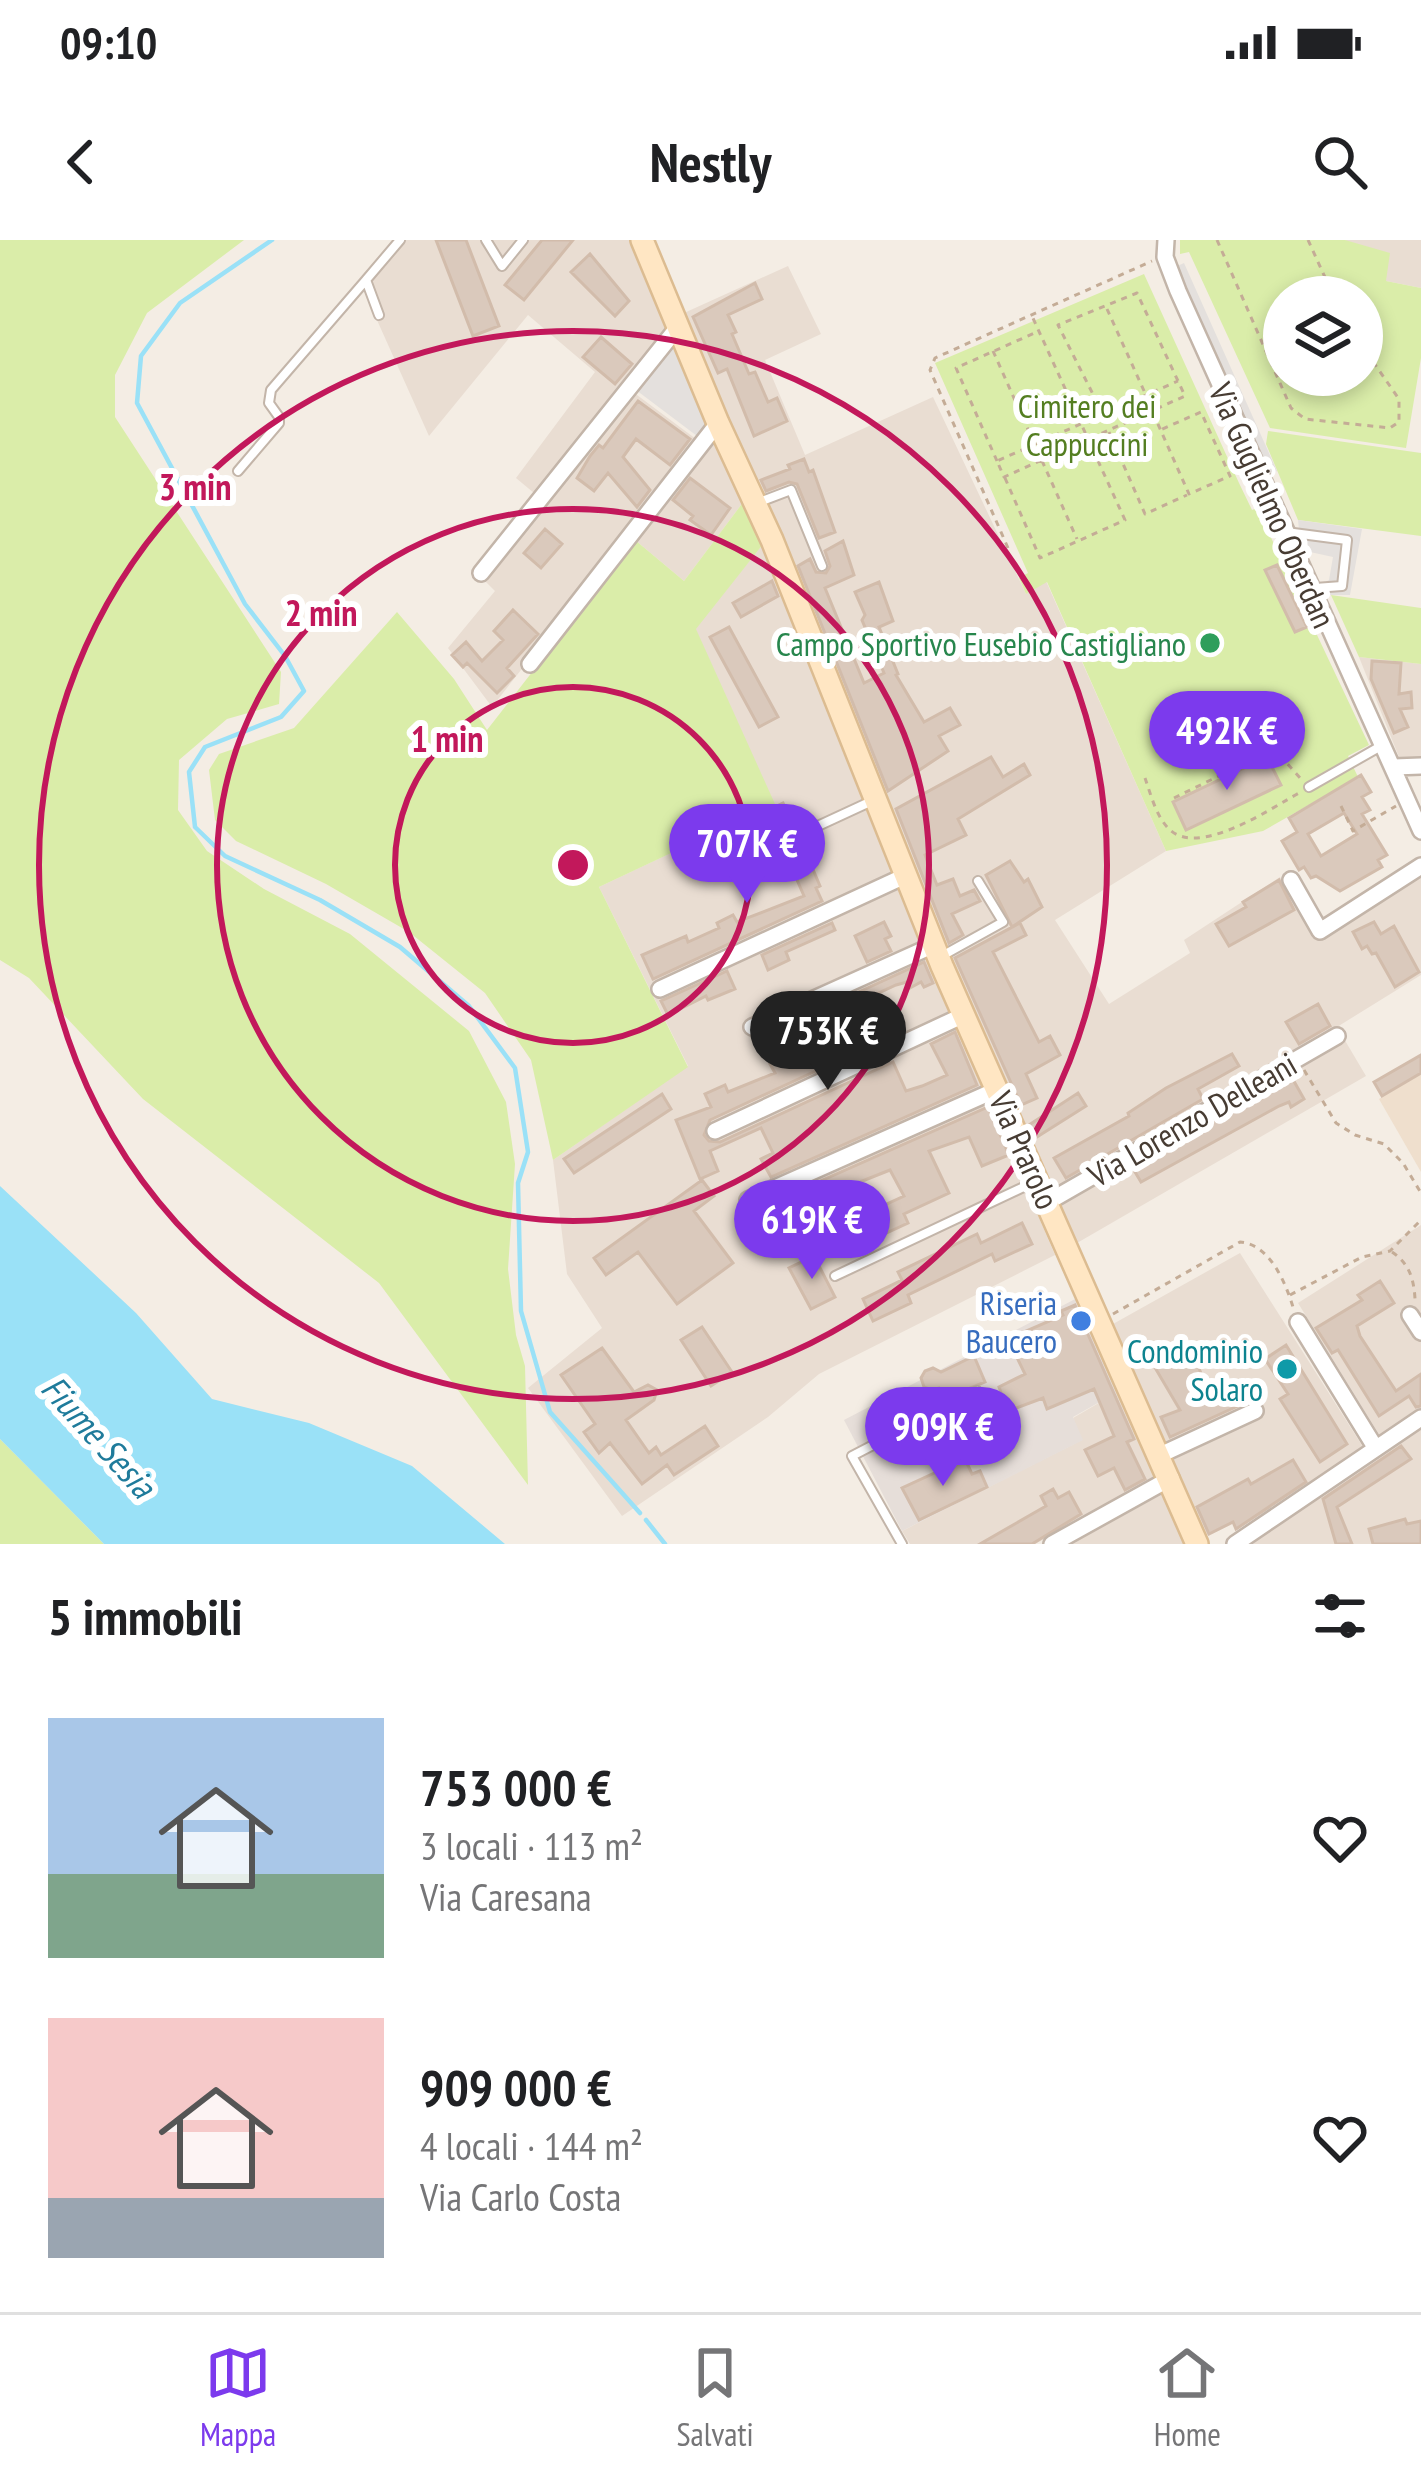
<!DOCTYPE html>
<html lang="it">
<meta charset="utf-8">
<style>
body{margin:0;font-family:"PT Sans Narrow",sans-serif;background:#f2f2f2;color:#202124;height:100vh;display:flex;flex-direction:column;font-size:45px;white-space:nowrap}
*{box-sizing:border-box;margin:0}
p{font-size:39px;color:#757577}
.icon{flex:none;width:66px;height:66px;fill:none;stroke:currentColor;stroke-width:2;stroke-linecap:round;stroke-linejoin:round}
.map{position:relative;height:1304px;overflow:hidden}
.sheet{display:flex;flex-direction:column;background:#fff;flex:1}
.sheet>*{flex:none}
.tools{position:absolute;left:1263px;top:36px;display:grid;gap:24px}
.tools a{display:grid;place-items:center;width:120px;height:120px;border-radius:50%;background:#fff;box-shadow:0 6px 18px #0003;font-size:60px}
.price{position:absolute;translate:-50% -102px;padding:0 27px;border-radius:42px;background:#7c3aed;color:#fff;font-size:39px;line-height:78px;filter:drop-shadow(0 3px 6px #0008)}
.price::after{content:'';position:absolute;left:50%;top:72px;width:36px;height:27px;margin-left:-18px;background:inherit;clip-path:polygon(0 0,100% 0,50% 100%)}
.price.current{background:#222;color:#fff}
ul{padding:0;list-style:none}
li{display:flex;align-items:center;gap:36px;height:300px;padding:0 48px}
li span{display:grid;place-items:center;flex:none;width:336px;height:240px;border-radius:0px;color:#555}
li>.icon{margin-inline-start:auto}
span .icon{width:144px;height:144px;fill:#fffc;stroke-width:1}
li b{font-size:51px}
h2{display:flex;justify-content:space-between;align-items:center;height:144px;padding:0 48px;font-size:51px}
.status{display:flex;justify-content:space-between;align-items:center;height:84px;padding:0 60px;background:#fff;direction:ltr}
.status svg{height:33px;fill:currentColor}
header{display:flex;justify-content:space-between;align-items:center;height:156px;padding:0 48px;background:#fff;font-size:54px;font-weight:800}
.dock{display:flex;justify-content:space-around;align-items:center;height:168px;border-top:3px solid #e0e0e0;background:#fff;font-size:33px;color:#757577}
.dock a{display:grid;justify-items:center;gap:6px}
.dock .current{color:#7c3aed}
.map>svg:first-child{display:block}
.residential{fill:#e9ddd2}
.industrial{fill:#e6ded9}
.education{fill:#efdfcd}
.green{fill:#daeda9;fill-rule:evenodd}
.parking{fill:#e4e0dd}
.water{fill:#9ae1f7}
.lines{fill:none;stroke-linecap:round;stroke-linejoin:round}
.stream{stroke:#9ae1f7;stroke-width:4.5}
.building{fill:#dac9bc;stroke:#d2bcab;stroke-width:3;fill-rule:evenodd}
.lane-casing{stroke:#c3b5a9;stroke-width:12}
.street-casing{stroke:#c3b5a9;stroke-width:20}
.secondary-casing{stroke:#dcbc91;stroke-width:26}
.path{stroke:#c4ac96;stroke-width:3;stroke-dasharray:6 6;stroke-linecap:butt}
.lane{stroke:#fff;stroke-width:8}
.street{stroke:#fff;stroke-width:15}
.secondary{stroke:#ffe6c3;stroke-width:21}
.ring{fill:none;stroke:#c2185b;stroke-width:6}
.leisure-dot{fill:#2e9e5b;stroke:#fff;stroke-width:4.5}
.shop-dot{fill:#3f7fe0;stroke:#fff;stroke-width:4.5}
.culture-dot{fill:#0f9aa8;stroke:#fff;stroke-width:4.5}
.labels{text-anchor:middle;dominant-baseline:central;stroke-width:12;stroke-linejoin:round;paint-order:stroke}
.park-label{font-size:33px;fill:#547e21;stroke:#fff}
.street-label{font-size:33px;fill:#473c33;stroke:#fff}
.leisure-label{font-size:33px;fill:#27864d;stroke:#fff;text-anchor:end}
.shop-label{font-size:33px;fill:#366cbe;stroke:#fff;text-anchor:end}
.culture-label{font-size:33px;fill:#0d838f;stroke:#fff;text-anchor:end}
.water-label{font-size:36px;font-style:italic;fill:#1f7b9b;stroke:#fff}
.centre{fill:#c2185b;stroke:#fff;stroke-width:6}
.ring-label{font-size:36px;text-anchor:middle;font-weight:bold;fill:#c2185b;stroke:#fff;stroke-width:12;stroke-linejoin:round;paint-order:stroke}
</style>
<div class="status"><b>09:10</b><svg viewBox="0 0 49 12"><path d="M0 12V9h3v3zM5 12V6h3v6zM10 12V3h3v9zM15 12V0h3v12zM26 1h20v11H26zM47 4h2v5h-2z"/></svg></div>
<header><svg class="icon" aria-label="back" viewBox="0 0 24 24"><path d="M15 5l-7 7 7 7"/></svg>Nestly<svg class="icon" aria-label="search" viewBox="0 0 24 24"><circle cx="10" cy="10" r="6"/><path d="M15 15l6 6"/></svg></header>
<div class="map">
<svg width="1421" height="1304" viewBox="0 0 1421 1304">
<rect width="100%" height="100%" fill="#f4ede4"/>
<!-- residential -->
<path class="residential" d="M392,0H630L669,91L540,258L516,238L595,132L528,75L429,196L359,40Z
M1345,0H1421V48L1386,41Z
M788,26L821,94L765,120L805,215L933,157L1026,354L1046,341L1166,611L1055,680L1109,764L1190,713L1184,700L1280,637L1317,697L1421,627V735L1337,787L1366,836L1077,1003L887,576L684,73Z
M633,152L700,202L492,467L448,408L495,351L484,340Z
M713,196L744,261L684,341L635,300Z
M764,303L1025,928L1020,934L1055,1015L819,1134L768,1177L622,1276L528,1148L602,1088L567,1034L553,920L688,826L599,647L774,564L695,388Z
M1359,417L1421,424V518L1399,517Z
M1421,985V1169L1380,1196L1298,1063Z
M1240,1013L1363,1207L1237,1290L1233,1283L1205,1296L1113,1084Z
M1121,1150L1157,1237L1035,1304H910L902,1291L1082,1200L1073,1178Z
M1421,1189V1304H1253L1283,1278Z
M1162,1254L1186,1304H1071Z"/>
<!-- industrial -->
<path class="industrial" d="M1079,1057L1121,1150L1073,1177L1083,1200L902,1291L844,1180Z"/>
<!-- education -->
<path class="education" d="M1421,834V932L1379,859Z"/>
<!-- green -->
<path class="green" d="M0,0H244L147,73L115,135V177L281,432L279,464L227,479L179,520L178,570L207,611L264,649L350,694L469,791L506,862L515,924L508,1029L516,1095L525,1126L528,1245L379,1043L143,859L29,738L0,720Z
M1180,0H1345L1390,13L1386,41L1421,48V118L1406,208L1270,188L1189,12L1180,14ZM1284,57H1362V135H1284Z
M1144,34L1239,243L1252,270L1257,268L1369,505L1348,516L1358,537L1263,591L1166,611L1047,342L1026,354L1019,338L1028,333L935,123Z
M1268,191L1421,213V296L1298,280L1266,204Z
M744,261L764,303L696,389L775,564L599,647L688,827L553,920L531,820L485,753L409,692L326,644L236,601L215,580L209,530L219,514L294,488L397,372L454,439L487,490L635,300L684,341Z
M1331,355L1421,368V424L1359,417Z
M0,1199L104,1304H0Z"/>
<!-- parking -->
<path class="parking" d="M1184,23L1277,231L1266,236L1173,28Z
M675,102L710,188L701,199L636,150Z
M1298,280L1362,289L1350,355H1331L1318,346L1329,340L1333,317L1301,310Z"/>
<!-- water -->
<path class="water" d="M0,946L136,1073L212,1159L309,1183L412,1226L505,1304H104L0,1199Z"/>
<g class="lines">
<!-- stream -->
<path class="stream" d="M272,0L180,63L141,116L137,163L245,364L285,416L304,451L281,477L205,507L189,532L195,587L225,616L320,660L400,707L469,766L515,828L528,912L518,943L521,1071L550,1172L640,1273
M646,1280L665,1304"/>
</g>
<!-- building -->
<path class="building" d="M436,0H466L499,86L473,96Z
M542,0H573L524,60L505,45Z
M590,14L629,61L615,76L571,32Z
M755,43L762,59L728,75L736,92L732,94L749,134L755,132L768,162L777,158L787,181L754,196L727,129L718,133L693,77Z
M601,97L632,124L615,144L583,117Z
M638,161L690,199L670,225L636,199L623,217L650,250L637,267L608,233L594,251L577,238L590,216L599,205L603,208Z
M804,219L809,232L813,230L835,292L819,298L797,244L789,242L766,251L761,240L790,229L788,225Z
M690,238L730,268L711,295L690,280L693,276L673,260Z
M545,289L562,304L541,328L524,313Z
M843,301L854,335L825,348L864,443L884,433L862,380L865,375L855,352L879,342L893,381L879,387L898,434L896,435L924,482L950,468L960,485L939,496L948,511L888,551L798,326L810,319L816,332L826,333L830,326L825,311Z
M1277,325L1307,387L1295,392L1265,330Z
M772,341L778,356L741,377L733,363Z
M513,370L538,394L507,428L514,436L497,453L467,423L463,427L452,415L466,402L482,421L503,400L494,391Z
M729,387L778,477L759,487L710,397Z
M1372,421L1401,423L1399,454L1411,452L1412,468L1400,469L1408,487L1394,493L1371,439Z
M991,517L1003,537L1024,524L1030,535L958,579L966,595L925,615L937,645L953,639L960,656L974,650L980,661L952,674L963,695L949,703L896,569Z
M1267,517L1281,545L1186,590L1173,562Z
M1361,535L1371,552L1362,557L1370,570L1362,574L1387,615L1378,620L1382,627L1340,651L1316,636L1311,638L1304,627L1299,630L1282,601L1297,592L1289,578ZM1344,573L1357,594L1321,616L1308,594Z
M783,563L805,606L812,602L818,616L809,620L820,646L816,648L822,661L653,739L642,715L686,696L688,702L719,688L717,683L733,675L737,682L804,656L767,571Z
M1010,621L1024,642L1028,639L1042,667L1012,687L986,635Z
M1279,640L1294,670L1229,706L1216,684L1246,667L1243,662Z
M884,682L891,696L885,699L891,711L867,722L855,696Z
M1374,682L1381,694L1394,686L1419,732L1395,747L1376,713L1372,714L1367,706L1362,709L1353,692Z
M832,683L835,690L786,712L789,720L768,730L762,715Z
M1020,683L1026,695L993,712L1039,802L1050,796L1060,815L1026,834L1037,858L1021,865L955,718Z
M924,722L933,743L924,747L921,742L910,748L907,742L896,745L834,774L839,785L835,787L848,816L710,880L704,895L709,901L720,902L893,822L906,851L922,846L947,835L931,804L955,792L977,845L771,937L761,919L773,913L761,888L710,911L718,931L700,939L676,880L711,867L705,854L725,845L728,852L775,833L770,824L775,822L763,795L788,784L804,820L825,810L809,775Z
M727,731L735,749L708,760L706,756L668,775L661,761Z
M1318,764L1330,786L1299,804L1286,782Z
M1232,814L1239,826L1198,849L1203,859L1066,938L1054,918L1129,876L1128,873L1166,848Z
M1421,815V833L1382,856L1374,842Z
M1291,836L1304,859L1291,867L1289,862L1279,866L1141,942L1132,927Z
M1078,853L1086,866L1037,897L1029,885Z
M662,854L671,869L574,933L564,919Z
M988,867L1009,915L982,926L969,897L929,911L949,953L904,974L908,983L867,1002L864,994L825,1014L813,991L852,972L856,978L904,956L890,930L767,979L762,967Z
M702,940L714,956L694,971L733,1023L677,1064L638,1012L606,1035L594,1018Z
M1022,983L1032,1004L995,1021L992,1014L908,1055L911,1063L873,1081L863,1059L902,1040L898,1032L977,994L981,1003Z
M814,1016L835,1057L811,1069L789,1028Z
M1380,1041L1394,1063L1357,1086L1360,1096L1396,1151L1421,1134V1166L1416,1167L1409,1156L1379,1176L1338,1110L1332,1113L1316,1088L1362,1060L1358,1055Z
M1075,1065L1134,1199L1127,1202L1145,1239L1125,1250L1114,1228L1098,1236L1085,1210L1114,1196L1094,1149L1047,1169L1043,1158L1008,1171L999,1147L1025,1134L1008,1099L1063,1075L1061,1071Z
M702,1087L732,1132L711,1146L681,1100Z
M1286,1105L1347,1204L1320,1222L1280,1159L1288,1154L1265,1119Z
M602,1108L634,1152L648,1145L657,1150L654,1160L626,1180L649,1213L656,1207L661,1215L705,1186L718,1206L674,1235L667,1225L642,1244L610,1203L599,1213L584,1192L595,1184L561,1135Z
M1191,1110L1210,1154L1233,1143L1242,1164L1170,1197L1161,1177L1180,1170L1154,1126Z
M974,1116L985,1142L944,1159L939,1148L931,1150L924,1147L921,1138L925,1131L933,1128L941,1132Z
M1401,1206L1411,1219L1337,1267L1352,1304H1336L1323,1259Z
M965,1219L972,1234L980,1231L987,1247L919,1280L902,1248Z
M1293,1220L1306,1242L1236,1289L1233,1282L1209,1294L1197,1267L1248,1239L1251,1244Z
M1053,1249L1058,1258L1069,1252L1081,1274L1032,1304H980L1046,1266L1041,1256Z
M1405,1279L1407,1284L1421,1281V1304H1373L1369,1289Z"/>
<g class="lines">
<defs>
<path id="lane" d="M486,0L502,26L523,0
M379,75L366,40L400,0
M238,231L279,183V177L269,163L271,150L366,40
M757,263L791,250L822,326
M1286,292L1347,300L1342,346L1315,348
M1309,547L1381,506
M807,591L874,560
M940,717L1003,682L978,641
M835,1036L1032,943
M902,1304L852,1216L977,1151"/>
<path id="street" d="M1166,0L1165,17L1178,51L1421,591
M481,333L678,87
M530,424L718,183
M1394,527L1421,526
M1291,640L1320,691L1421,626
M660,749L907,635
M752,787L934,705
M715,891L964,775
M748,960L998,849
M1048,962L1337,796
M1410,1075L1421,1092
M1298,1082L1375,1207
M1160,1215L1255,1171
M1052,1304L1171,1238
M1235,1304L1421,1178"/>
<path id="secondary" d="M642,0L718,183L772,300L942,726L1197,1304"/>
</defs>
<!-- lane casing -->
<use href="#lane" class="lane-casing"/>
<!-- street casing -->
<use href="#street" class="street-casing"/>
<!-- secondary casing -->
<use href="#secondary" class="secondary-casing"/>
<!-- path -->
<path class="path" d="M1217,0L1291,168L1305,179L1390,188L1399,182V159L1362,106
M1308,0L1334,57
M1107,69L1145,153
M993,111L1077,299
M1153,173L1189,254L1230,236L1201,172L1160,190
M1103,174L1058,85L1137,53L1185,156L1004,237L997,221L1178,141
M1109,192L1145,274L1187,255
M997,221L956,128L1039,91
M1005,238L1040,318L1125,280L1032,76
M1008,308L930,130L935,118L1152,21
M1145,538C1151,555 1156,576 1169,589C1198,618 1270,569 1299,553
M1174,558L1274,509L1302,540
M1341,566L1353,591L1396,566
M1304,830L1336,883L1355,895L1384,904L1403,923L1421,953
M1392,1012C1409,1023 1414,1039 1415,1059
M1290,1055L1362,1017L1390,1011L1421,980
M1113,1074L1240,1002C1269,1004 1285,1041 1293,1067"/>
<!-- lane -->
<use href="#lane" class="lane"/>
<!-- street -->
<use href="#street" class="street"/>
<!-- secondary -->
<use href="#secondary" class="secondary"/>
</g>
<!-- distance rings -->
<g class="ring">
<circle cx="573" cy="625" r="178"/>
<circle cx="573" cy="625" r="356"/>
<circle cx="573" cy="625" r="534"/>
</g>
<!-- markers -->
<circle class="leisure-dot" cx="1210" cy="403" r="12"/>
<circle class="shop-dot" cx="1081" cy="1081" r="12"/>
<circle class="culture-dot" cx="1287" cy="1129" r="12"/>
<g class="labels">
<!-- park labels -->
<g class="park-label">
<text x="1087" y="165">Cimitero dei<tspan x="1087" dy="38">Cappuccini</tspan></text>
</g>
<!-- street labels -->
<g class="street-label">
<text transform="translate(1273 265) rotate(66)">Via Guglielmo Oberdan</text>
<text transform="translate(1192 879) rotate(-30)">Via Lorenzo Delleani</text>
<text transform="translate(1025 910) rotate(66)">Via Prarolo</text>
</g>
<!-- leisure labels -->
<g class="leisure-label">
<text x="1186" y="403">Campo Sportivo Eusebio Castigliano</text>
</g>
<!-- shop labels -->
<g class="shop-label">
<text x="1057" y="1062">Riseria<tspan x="1057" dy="38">Baucero</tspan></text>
</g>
<!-- culture labels -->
<g class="culture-label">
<text x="1263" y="1110">Condominio<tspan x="1263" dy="38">Solaro</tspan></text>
</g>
<!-- water labels -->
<g class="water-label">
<text transform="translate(99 1196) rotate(48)">Fiume Sesia</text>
</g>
</g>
<circle cx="573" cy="625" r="18" class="centre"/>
<g class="ring-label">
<text x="195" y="260">3 min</text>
<text x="321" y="386">2 min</text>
<text x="447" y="512">1 min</text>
</g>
</svg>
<div class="tools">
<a><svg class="icon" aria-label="layers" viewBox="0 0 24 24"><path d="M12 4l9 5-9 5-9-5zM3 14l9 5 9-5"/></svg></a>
</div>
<b class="price" style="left:1227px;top:553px">492K €</b>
<b class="price" style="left:747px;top:666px">707K €</b>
<b class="price current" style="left:828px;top:853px">753K €</b>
<b class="price" style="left:812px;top:1042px">619K €</b>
<b class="price" style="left:943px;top:1249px">909K €</b>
</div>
<section class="sheet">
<h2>5 immobili<svg class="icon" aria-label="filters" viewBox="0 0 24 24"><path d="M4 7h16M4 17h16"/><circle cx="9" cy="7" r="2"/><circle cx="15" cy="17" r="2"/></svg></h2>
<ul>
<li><span style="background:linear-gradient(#a9c7e8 65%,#7fa58c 0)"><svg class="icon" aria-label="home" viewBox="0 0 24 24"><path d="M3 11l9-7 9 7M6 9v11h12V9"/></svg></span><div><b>753 000 €</b><p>3 locali · 113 m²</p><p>Via Caresana</p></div><svg class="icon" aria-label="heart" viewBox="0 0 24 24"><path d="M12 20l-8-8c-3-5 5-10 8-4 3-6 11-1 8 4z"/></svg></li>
<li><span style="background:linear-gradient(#f6c9c9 75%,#9aa5b1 0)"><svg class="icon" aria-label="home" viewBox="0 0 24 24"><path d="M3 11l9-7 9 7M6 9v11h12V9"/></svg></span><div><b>909 000 €</b><p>4 locali · 144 m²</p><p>Via Carlo Costa</p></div><svg class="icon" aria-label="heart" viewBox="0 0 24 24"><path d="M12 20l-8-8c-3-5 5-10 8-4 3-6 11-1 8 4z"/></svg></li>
</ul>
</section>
<nav class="dock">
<a class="current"><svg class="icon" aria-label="map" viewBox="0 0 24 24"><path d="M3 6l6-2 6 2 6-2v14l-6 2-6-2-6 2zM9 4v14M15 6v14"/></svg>Mappa</a>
<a><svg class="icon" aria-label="saved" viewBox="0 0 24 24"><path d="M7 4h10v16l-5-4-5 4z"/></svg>Salvati</a>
<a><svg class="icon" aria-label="home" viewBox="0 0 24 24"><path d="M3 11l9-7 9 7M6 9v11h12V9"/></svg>Home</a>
</nav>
